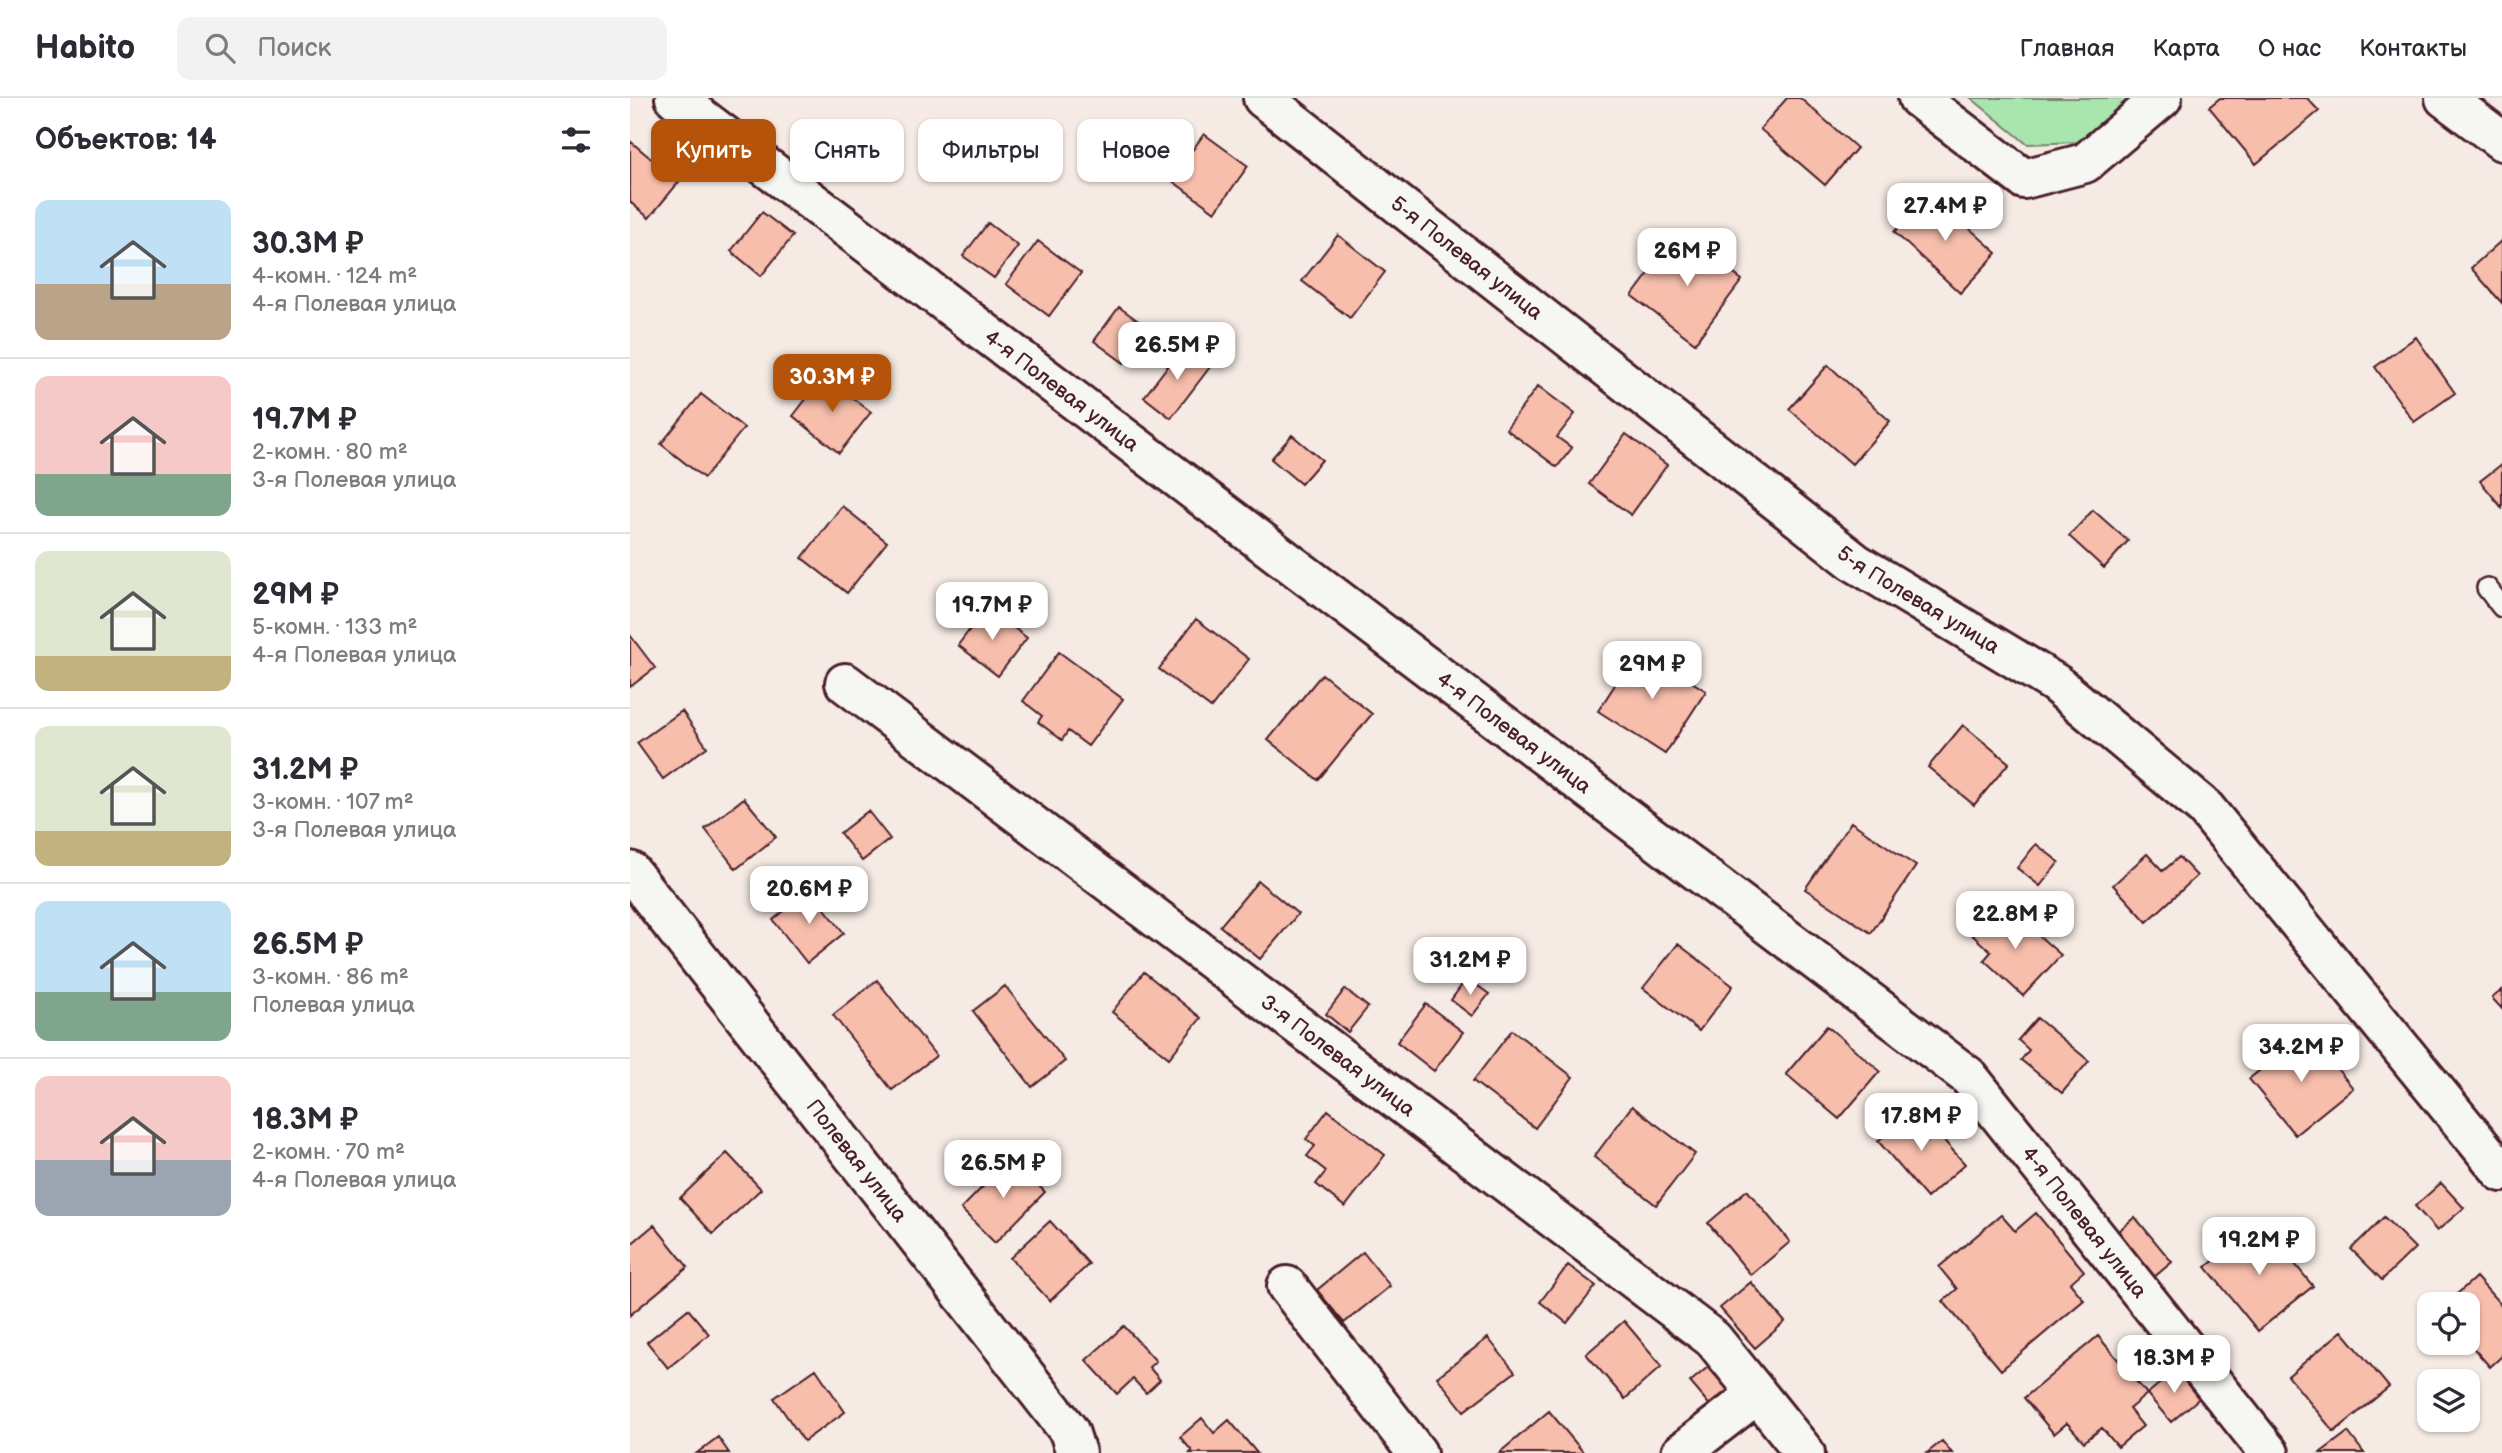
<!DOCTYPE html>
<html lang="ru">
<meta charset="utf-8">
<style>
body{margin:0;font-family:"Balsamiq Sans",sans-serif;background:#f2f2f3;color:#2b2b33;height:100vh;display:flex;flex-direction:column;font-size:26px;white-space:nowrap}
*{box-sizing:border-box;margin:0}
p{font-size:23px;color:#7c7c81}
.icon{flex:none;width:38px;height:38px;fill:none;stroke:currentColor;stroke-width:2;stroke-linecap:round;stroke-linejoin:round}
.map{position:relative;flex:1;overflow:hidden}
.side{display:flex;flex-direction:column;background:#fff;width:630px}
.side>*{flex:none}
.guide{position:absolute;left:21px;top:21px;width:665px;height:63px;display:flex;gap:14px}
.controls{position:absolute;left:1787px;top:1194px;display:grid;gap:14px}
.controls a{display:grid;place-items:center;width:63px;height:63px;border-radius:14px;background:#fff;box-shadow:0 2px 5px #0004;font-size:35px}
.price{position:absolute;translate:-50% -60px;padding:0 16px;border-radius:14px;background:#fff;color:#222;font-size:23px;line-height:46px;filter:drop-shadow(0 2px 4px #0008)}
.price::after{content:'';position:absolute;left:50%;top:42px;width:21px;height:16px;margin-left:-10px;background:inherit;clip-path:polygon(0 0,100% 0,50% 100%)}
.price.selected{background:#b45309;color:#fff}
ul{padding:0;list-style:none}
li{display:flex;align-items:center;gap:21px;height:175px;padding:0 35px}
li+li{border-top:2px solid #e1e1e2}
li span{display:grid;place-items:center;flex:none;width:196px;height:140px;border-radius:14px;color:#555}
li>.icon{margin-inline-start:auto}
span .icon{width:84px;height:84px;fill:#fffc;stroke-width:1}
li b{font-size:30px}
h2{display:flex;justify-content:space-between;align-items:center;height:84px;padding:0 35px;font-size:30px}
.pill{padding:0 24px;border-radius:14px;background:#fff;box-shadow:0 2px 5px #0004;font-size:24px;line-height:63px}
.pill.selected{background:#b45309;color:#fff}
header{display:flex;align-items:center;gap:42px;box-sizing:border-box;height:98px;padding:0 35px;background:#fff;border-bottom:2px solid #e1e1e2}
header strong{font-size:33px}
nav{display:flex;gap:38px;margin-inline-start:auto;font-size:24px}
.search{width:490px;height:63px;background:#f2f2f3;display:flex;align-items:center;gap:18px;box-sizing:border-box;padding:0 24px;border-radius:14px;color:#7c7c81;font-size:26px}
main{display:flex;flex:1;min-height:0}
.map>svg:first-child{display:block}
.green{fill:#a8e6ad;stroke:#79826c;stroke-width:2}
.building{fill:#f7beac;stroke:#4a1f2b;stroke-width:2}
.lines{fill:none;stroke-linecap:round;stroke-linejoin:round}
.lane-casing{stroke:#4a1f2b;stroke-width:24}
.street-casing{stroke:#4a1f2b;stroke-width:44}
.lane{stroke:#f6f6f2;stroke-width:19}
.street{stroke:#f6f6f2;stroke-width:38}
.labels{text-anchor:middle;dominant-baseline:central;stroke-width:6;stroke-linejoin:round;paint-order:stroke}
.street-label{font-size:21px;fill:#4a1f2b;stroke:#f6f6f2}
</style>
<header>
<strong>Habito</strong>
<div class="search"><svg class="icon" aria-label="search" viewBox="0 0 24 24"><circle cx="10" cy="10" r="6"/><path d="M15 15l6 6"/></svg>Поиск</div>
<nav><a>Главная</a><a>Карта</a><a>О нас</a><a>Контакты</a></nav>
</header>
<main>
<section class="side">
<h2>Объектов: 14<svg class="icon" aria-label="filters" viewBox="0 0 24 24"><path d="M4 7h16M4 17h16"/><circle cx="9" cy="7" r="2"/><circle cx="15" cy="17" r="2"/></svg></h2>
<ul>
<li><span style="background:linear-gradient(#bfe0f5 60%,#b9a48a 0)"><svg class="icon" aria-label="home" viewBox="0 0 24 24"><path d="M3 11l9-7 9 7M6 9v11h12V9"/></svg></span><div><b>30.3M ₽</b><p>4-комн. · 124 m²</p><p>4-я Полевая улица</p></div></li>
<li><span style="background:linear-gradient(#f6c9c9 70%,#7fa58c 0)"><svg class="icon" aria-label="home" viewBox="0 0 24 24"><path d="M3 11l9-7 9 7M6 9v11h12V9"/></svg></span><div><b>19.7M ₽</b><p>2-комн. · 80 m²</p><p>3-я Полевая улица</p></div></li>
<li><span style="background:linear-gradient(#dfe7d0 75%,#c2b280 0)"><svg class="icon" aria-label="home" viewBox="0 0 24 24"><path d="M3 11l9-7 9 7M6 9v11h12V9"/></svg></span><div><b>29M ₽</b><p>5-комн. · 133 m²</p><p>4-я Полевая улица</p></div></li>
<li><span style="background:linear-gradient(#dfe7d0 75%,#c2b280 0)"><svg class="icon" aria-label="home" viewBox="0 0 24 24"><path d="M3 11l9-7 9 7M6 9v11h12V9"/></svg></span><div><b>31.2M ₽</b><p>3-комн. · 107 m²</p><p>3-я Полевая улица</p></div></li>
<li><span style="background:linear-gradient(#bfe0f5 65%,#7fa58c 0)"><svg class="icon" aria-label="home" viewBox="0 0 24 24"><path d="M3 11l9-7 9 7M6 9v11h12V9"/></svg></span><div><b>26.5M ₽</b><p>3-комн. · 86 m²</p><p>Полевая улица</p></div></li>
<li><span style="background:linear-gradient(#f6c9c9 60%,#9aa5b1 0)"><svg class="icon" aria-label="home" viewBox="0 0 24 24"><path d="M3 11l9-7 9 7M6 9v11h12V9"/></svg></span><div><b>18.3M ₽</b><p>2-комн. · 70 m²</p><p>4-я Полевая улица</p></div></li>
</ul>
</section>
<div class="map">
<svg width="1872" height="1355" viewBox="0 0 1872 1355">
<rect width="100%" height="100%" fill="#f6ebe4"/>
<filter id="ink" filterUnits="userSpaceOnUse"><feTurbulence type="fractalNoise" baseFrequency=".0143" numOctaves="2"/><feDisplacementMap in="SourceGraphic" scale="14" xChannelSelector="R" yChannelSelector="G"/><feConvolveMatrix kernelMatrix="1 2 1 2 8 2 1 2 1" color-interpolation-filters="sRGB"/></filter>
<g filter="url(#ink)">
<!-- green -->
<path class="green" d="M1341,0H1500L1449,44L1397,46Z"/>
<!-- building -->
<path class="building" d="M1157,0H1170L1227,50L1195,87L1130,31Z
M1590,0H1677L1689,13L1626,66L1579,9Z
M574,36L618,68L585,114L541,82Z
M0,43L49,84L19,120L0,104Z
M1300,95L1367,155L1330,195L1264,134Z
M132,114L163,138L131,178L101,153Z
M358,125L388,148L364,180L333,158Z
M1049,135L1112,182L1065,245L1002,198Z
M708,137L755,174L720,220L672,183Z
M1872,142V205L1841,170Z
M408,143L451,175L419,218L376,186Z
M489,209L518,230L494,265L464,243Z
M1786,239L1825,295L1784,324L1745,269Z
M553,248L580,269L541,320L514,299Z
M1198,267L1260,323L1222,366L1159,311Z
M194,278L241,314L209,355L163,318Z
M908,288L945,316L927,339L942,350L927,369L876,331Z
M71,296L114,330L74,380L31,346Z
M996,336L1037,367L1001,417L959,386Z
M662,337L692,362L671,386L641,361Z
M1872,366V410L1850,383Z
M212,408L257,444L217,495L172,460Z
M1463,412L1498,443L1474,470L1439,438Z
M357,509L397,540L368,578L328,547Z
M566,521L619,561L581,610L529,571Z
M0,537L25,570L0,589Z
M1009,550L1076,593L1035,656L968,613Z
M429,554L493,601L458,648L438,633L432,642L408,624L412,618L393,603Z
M692,576L742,616L688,682L638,642Z
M52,613L77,649L33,681L7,645Z
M1333,627L1379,665L1344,707L1298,669Z
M114,700L146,739L106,771L75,731Z
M238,713L260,741L232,763L210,735Z
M1221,724L1286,768L1241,835L1175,791Z
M1406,746L1429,764L1410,788L1387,770Z
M1517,756L1533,773L1549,759L1567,778L1517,824L1483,787Z
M628,783L668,816L630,861L590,828Z
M180,792L214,835L177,865L143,822Z
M1365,810L1384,828L1390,821L1431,857L1393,898L1354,862L1361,854L1341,836Z
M1048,846L1103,888L1069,933L1013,890Z
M514,874L571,920L539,960L482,914Z
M837,880L859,896L842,918L821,902Z
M247,882L306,958L262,992L203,917Z
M375,888L435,963L402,989L343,913Z
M715,891L738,909L718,934L696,916Z
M1872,892V911L1862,900Z
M796,906L833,934L804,973L767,944Z
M1407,920L1459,963L1432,995L1391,962L1399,952L1388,942Z
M1197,928L1250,973L1209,1021L1156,976Z
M882,932L943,979L905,1030L843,983Z
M1677,934L1723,990L1665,1037L1619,981Z
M1002,1008L1065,1056L1026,1107L964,1059Z
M1285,1010L1335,1066L1297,1100L1248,1043Z
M698,1012L755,1057L715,1109L686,1086L696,1073L677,1058L685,1048L676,1041Z
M97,1055L131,1091L83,1136L50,1100Z
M381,1060L415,1094L365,1145L331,1111Z
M1811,1085L1834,1110L1807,1133L1785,1108Z
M1117,1092L1160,1144L1121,1177L1078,1125Z
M1406,1115L1454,1173L1440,1185L1454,1202L1371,1272L1313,1203L1327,1191L1309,1169L1371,1117L1385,1133Z
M1505,1119L1542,1164L1523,1180L1486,1135Z
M1754,1119L1785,1150L1752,1182L1721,1151Z
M420,1123L459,1166L420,1203L380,1160Z
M1631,1125L1683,1188L1628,1233L1576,1169Z
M24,1127L58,1169L0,1217V1147Z
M733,1154L760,1188L714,1225L687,1192Z
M938,1167L966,1188L937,1225L910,1204Z
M1846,1179L1872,1208V1258L1860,1269L1838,1244V1206H1816Z
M1121,1184L1155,1224L1125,1250L1090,1210Z
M58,1211L79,1236L38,1270L17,1244Z
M994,1223L1032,1268L995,1301L956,1256Z
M494,1228L526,1263L519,1269L530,1282L516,1295L503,1281L487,1296L456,1262Z
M1712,1233L1759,1289L1704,1334L1658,1278Z
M1468,1238L1517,1296L1499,1311L1513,1328L1488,1349L1472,1330L1454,1344L1437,1325L1424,1336L1394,1300Z
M858,1240L885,1274L834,1313L807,1279Z
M1078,1269L1101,1295L1083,1311L1060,1284Z
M1548,1270L1572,1298L1541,1324L1517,1296Z
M186,1271L215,1314L174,1343L144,1300Z
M919,1313L954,1355H869Z
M572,1320L584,1335L599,1322L627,1355H560L562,1353L550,1339Z
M1718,1334L1734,1355H1690Z
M88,1339L99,1355H67Z
M1312,1343L1322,1355H1297Z"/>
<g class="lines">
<defs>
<path id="lane" d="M1857,490L1872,509"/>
<g id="street">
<path id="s1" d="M45,0L1338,978L1639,1355"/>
<path id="s2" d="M633,0L1226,465L1425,585L1575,710L1872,1074"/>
<path d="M1288,0L1394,81L1455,65L1532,0"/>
<path d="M1815,0L1872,43"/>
<path id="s3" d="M215,585L1083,1241L1175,1355"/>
<path id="s4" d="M0,773L439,1333L446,1355"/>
<path d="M657,1188L787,1355"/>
<path d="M1051,1355L1127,1296"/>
</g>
</defs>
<!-- lane casing -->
<use href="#lane" class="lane-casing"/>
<!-- street casing -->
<use href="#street" class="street-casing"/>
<!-- lane -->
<use href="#lane" class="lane"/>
<!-- street -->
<use href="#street" class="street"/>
</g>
</g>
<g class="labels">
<!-- street labels -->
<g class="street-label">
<text stroke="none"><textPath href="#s2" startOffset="259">5-я Полевая улица</textPath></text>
<text stroke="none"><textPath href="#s1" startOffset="485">4-я Полевая улица</textPath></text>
<text stroke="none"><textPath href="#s2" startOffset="826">5-я Полевая улица</textPath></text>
<text stroke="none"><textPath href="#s1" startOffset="1052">4-я Полевая улица</textPath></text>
<text stroke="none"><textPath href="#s3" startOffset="618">3-я Полевая улица</textPath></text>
<text stroke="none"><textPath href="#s4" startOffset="368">Полевая улица</textPath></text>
<text stroke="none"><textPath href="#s1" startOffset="1808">4-я Полевая улица</textPath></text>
</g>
</g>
</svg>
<div class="controls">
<a><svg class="icon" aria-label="locate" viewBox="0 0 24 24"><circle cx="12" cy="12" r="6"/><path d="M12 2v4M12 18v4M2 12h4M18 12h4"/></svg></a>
<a><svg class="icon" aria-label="layers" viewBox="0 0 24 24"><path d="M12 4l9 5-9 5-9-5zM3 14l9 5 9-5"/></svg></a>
</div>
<b class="price" style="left:1315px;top:145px">27.4M ₽</b>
<b class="price" style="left:1057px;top:190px">26M ₽</b>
<b class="price" style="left:547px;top:284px">26.5M ₽</b>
<b class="price selected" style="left:202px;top:316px">30.3M ₽</b>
<b class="price" style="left:362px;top:544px">19.7M ₽</b>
<b class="price" style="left:1022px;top:603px">29M ₽</b>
<b class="price" style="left:179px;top:828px">20.6M ₽</b>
<b class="price" style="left:1385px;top:853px">22.8M ₽</b>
<b class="price" style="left:840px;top:899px">31.2M ₽</b>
<b class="price" style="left:1671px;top:986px">34.2M ₽</b>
<b class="price" style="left:1291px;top:1055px">17.8M ₽</b>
<b class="price" style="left:373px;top:1102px">26.5M ₽</b>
<b class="price" style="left:1629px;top:1179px">19.2M ₽</b>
<b class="price" style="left:1544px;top:1297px">18.3M ₽</b>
<div class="guide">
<a class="pill selected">Купить</a>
<a class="pill">Снять</a>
<a class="pill">Фильтры</a>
<a class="pill">Новое</a>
</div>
</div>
</main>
